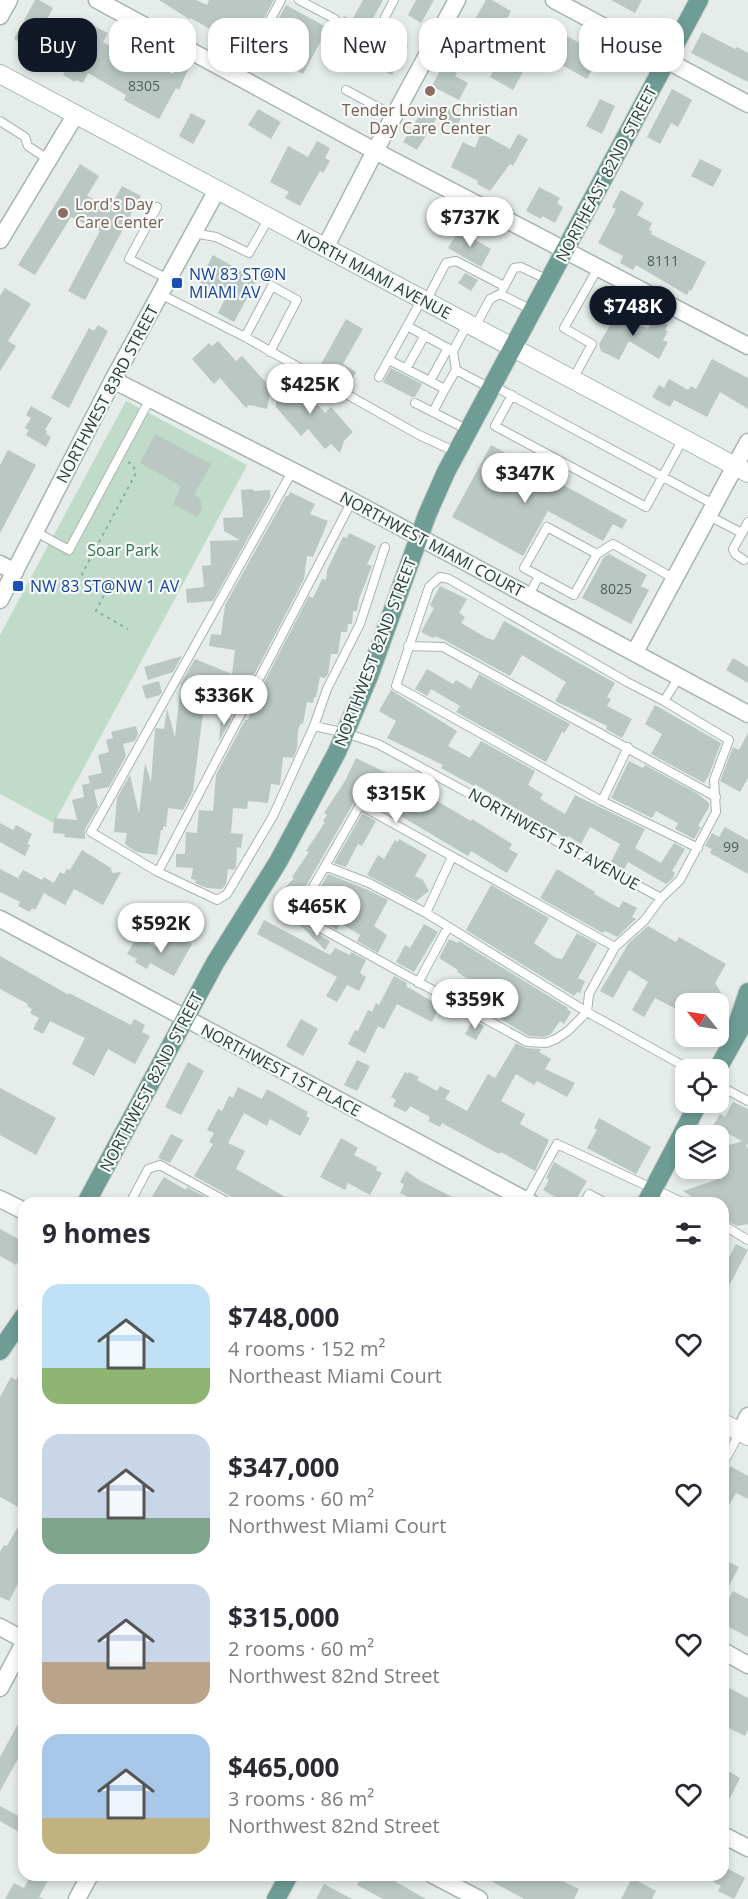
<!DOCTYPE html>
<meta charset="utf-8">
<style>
body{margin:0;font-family:"Open Sans",sans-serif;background:#f7f7f7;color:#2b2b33;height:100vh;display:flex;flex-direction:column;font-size:22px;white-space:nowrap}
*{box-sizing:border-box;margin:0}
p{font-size:20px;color:#7c7c81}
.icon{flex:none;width:33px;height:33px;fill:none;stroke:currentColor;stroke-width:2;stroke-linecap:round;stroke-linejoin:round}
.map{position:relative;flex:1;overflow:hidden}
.drawer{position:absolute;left:18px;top:1197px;width:711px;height:684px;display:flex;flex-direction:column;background:#fff;border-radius:18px;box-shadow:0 3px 9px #0003}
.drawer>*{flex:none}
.hud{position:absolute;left:18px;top:18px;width:712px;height:54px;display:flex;gap:12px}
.needle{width:39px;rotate:300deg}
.buttons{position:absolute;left:675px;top:993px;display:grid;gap:12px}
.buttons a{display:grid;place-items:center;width:54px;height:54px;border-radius:12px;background:#fff;box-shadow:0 3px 9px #0003;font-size:30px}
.price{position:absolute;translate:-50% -51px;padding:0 14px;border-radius:21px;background:#fff;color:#222;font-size:20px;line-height:39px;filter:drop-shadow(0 2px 3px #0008)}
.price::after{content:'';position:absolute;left:50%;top:36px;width:18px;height:14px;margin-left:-9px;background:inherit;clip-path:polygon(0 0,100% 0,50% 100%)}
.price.current{background:#111827;color:#fff}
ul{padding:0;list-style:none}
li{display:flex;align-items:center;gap:18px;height:150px;padding:0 24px}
li span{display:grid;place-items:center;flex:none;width:168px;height:120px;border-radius:18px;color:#555}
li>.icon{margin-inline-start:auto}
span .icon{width:72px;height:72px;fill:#fffc;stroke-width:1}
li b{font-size:26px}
h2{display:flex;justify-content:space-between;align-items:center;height:72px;padding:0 24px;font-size:26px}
.chip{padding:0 21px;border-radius:18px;background:#fff;box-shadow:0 3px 9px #0003;font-size:21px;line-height:54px}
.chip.current{background:#111827;color:#fff}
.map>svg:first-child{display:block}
.green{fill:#c0dbc9}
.building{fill:#bac7c3}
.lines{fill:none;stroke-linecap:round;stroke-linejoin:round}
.lane-casing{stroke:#a8b4b1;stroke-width:10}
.street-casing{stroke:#a8b4b1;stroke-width:19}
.secondary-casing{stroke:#a4b7b2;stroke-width:20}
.primary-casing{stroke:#c2c8c7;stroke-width:20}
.path{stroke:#89aca4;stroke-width:2;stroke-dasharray:3 4.5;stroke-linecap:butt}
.lane{stroke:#fff;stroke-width:8}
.street{stroke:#fff;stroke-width:16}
.secondary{stroke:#fff;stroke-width:18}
.primary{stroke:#6e9d94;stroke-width:18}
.education-dot{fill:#8d6e63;stroke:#f5f9f7;stroke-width:2}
.transit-dot{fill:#1a4fb4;stroke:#f5f9f7;stroke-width:2}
.labels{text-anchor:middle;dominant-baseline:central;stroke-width:4.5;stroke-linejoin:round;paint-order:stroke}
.number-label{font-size:14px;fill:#4b5f5b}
.education-label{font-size:16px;fill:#785e54;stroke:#f5f9f7}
.street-label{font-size:16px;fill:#263c38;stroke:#f5f9f7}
.transit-label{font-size:16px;fill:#164399;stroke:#f5f9f7;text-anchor:start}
.park-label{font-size:16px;fill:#346f4f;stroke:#f5f9f7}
</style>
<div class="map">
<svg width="748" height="1899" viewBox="0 0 748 1899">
<rect width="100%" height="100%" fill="#e5ecea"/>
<!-- green -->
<path class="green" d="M126,401L247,465L54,823L0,794V635Z"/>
<!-- building -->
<path class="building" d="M35,0H39L53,8L31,48L14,39Z
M159,0H196L207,5L209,0H274L250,44L219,28L216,32L190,18L189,19Z
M363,0H383L371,22L382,28L380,31L408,46L392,75L376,67L379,62L349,45L350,43L334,34L344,16L352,20Z
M416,0H434L421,23L408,15Z
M486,0H492L511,11L506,21L549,45L557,31L601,54L587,79L535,50L513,90L490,77L501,57L465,37Z
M611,0H642L635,13Z
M286,5L328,28L303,74L261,50Z
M94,26L108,33L103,42L143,65L146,59L173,74L182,58L191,63L179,90L176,88L159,119L124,100L126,95L88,73L83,83L76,80L75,82L63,75L86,32L90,34Z
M702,32L735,49L737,47L748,53V82L691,53Z
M446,67L457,73L455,76L468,83L459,100L432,86L440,71L443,73Z
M672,89L692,100L678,127L671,123L660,144L647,137Z
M600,99L615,106L602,134L586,126Z
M445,107L462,116L455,130L438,120Z
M424,108L438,116L417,150L403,142Z
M258,109L281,122L271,139L248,125Z
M191,113L206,121L193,144L179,136Z
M481,133L510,149L518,134L528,139L513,166L510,164L490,191L477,184L478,181L451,167L463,142L475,148Z
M317,141L330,148L325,158L330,161L323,173L320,171L300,206L285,198L289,192L270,182L288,146L308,157Z
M700,159L722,170L713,187L691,176Z
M80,164L99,176L87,196L110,207L122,186L141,196L85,300L68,291L100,231L71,217L35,275L18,265Z
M539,187L560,198L557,203L563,207L555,223L542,216L541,219L526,211Z
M621,190L644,203L637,215L652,223L649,230L652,231L651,234L706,262L691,291L689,290L687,295L636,265L633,270L620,263L623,256L598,243L616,209L612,207Z
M459,230L491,249L481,267L448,248Z
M213,255L257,280L234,322L218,313L226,297L199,282Z
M465,273L478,280L471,291L458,283Z
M5,288L31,304L8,341L16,346L0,371V296Z
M618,312L648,329L651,324L654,325L657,320L668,325L665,330L668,331L663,340L668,342L659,359L629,341L619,360L601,351L599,344Z
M346,319L363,329L343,364L356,372L350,383L320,366Z
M98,325L108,331L69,408L51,398L89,328L94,331Z
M218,341L236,361L242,356L271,388L267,409L249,405L246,408L220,378L214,384L192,359L209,343L212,346Z
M712,359L748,378V409L720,392L707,417L674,400L670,407L652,397L659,385L664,388L669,379L688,390L691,386L696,389Z
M391,368L422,384L415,397H412L383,382Z
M294,378L325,413L331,407L353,432L344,441L340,453L331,444L325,449L308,429L301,436L276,407V380L287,383Z
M31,406L52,418L45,430L47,431L46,434L51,437L46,447L26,435L29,430L25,428L31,418L26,415Z
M155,434L211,464L194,495L200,499L202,509L197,517L173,504L181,486L140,463Z
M491,445L627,520L622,529L613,524L603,541L548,511L523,556L452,517Z
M8,450L36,465L0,533V465Z
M253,489V491L270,490V498L213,601L187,603L186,589L204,587L202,566L211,565L210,541L240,540L224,531L223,518L243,517L241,490Z
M290,492L315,504L310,514L328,521L313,557L307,556L304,579L243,696L231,693L230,708L204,705L193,791L183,810L168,808L166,827L163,826V830H161L157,855L136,852L125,844L127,833L114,832L117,798L130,775L139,814L145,763L151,782L155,730L156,728L164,729L167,709L175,737L181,683L195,659L232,674L235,650L209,646L211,634L221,635L225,605L286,496H288Z
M349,533L376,546L367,564L372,566L359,599L357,611H353L352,624H348L347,632H341L338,654H331L328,674L325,678L320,677L316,697H314L313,703L307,702L303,724L301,723L298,730L297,748L293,758L283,757L280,785L271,784L268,803L248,801L247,809L233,808L231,833L243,834L241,848L237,847L236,867L234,870L228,869L226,884L222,889L207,888L195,883L196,880L191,879L193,868L176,867V854H185L186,832L197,833L199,810L213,811L216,775L245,720H248L255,700L309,596L313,598L322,579L326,580L327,570L343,537L347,538Z
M609,554L647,575L641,586L649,590L631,624L582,598L604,557Z
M440,586L467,599L459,613L465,617L461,623L487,638L494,640L504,621L615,683L607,697L611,699L607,706L632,719L622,738L606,729L607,726L555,701L566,682L522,655L510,676L446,641L435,636L433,638L421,632L434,608L430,605Z
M182,656L173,672L148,680L144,667Z
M733,658L748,667V683L726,670Z
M427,669L453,684L456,680L471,689L479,674L570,724L564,733L562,732L546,762L456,712L460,706L431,689L427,696L415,689Z
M159,681L162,692L160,695L146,699L142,686Z
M391,690L457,731L448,746L470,758L481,741L535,771L528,785L543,794L540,799L565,814L575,795L645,829L635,848L661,863L674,843L685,849L672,871L675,873L673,878L666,884L628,862L624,870L611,862L620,844L590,827L581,844L568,836L567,839L475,784L474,786L450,773L441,768L443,765L387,738L396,721L379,711Z
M655,705L721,743L709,775L704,783L651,754L662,734L645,724Z
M221,718L231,719L219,741Z
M136,726L138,734L135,741L123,744L126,756L109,787L94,790L98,807L85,829V839L64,837L65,834L53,833L54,818L77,820L72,800L84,797L82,785L90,783L88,776L102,773L98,755L109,752L106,740L113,738L111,732Z
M748,733V778L740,792L720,781L733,747L739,750Z
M356,758L405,782L414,788L412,790L435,804L437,801L471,821L472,819L512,844L509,849L518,854L507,873L471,851L468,856L384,806L382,810L359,799L354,802L291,912V917L276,902L284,894L282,891L294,878L292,877L309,852L306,851L325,822L323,821L327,815L324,813L345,781Z
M629,761L643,768L645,765L698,794L709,803V807L698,826L701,827L694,839L675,829L678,823L656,811L652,818L611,798Z
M362,814L376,821L362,846L358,844L346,867L334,863Z
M0,823L13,830L16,825L32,834L27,844L30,845L25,856L0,842Z
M725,827L748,840V874L710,853L712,849L705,846L712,833L719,837Z
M399,839L427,855L415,876L423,880L429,891L416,901L367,875L378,855L384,859L395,840L398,842Z
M82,850L111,868L112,873L121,872L103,905L74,889L65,905L44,893L35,910L32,908L30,912L18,906L20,902L0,892V869L25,882L18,878L23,870L42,880L44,877L54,883L60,872L64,874L67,869L70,870Z
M557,869L595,892L594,894L619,908L623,901L637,908L632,917L636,919L617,937L605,931L603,933L540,898Z
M328,874L366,889L388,900L374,926L387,935L378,953L357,941L360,935L340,923L337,930L306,913Z
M491,885L549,918L534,943L556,958L562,959L577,933L597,944L578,978L585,981L580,993L577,992L574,996L466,930Z
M264,920L330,955L335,948L350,955L351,952L366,960L360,973L366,977L359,991L347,985L337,1002L326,996L337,977L257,934Z
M296,921L330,941L325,950Z
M424,924L438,932L414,972L396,962L405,945L410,948Z
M648,926L676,942L679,937L726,964L715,983L728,1004H686V1014L655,998L644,1017L632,1010L648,982L629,970L613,998L600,991L629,943Z
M173,933L192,944L174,976L150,963L147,969L135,962L137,959L127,954L135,940L137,941L140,937L163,951Z
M449,939L458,943L459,941L568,1008L567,1009L571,1012L564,1024L560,1021L551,1034L545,1037L529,1036L494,1015L493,1016L475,1006L485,990L457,972L458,970L439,958Z
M0,956L69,995V993L131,1025L134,1019L145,1025L142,1032L150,1036L135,1064L108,1049L94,1076L72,1064L85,1038L50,1021L43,1034L33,1029L39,1018L30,1013L32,1009L27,1006L28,1004L0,989Z
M394,976L407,983L406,986L440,1006L432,1022L397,1004L384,1029L378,1026L365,1053L348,1044L355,1030L358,1031L368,1010L372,1012L376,1003L379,1005Z
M301,1019L318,1029L303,1056L286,1046Z
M473,1020L484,1026L476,1040L465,1034Z
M516,1043L526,1048L541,1049L539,1052L551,1059L545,1069L575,1083L567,1097L537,1081L534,1085L516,1074L501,1101L525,1114L520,1124L549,1140L535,1171L501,1152L499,1154L442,1123L440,1127L428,1121L430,1117L410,1106L406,1112L393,1106L396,1100L391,1097L405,1072L408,1074L409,1072L419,1077L417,1080L437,1091L440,1086L450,1091L445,1099L467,1111L488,1074L495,1078Z
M357,1060L370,1066L357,1091L344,1085Z
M188,1062L204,1071L181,1115L165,1107Z
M238,1087L262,1099L267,1089L308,1112L306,1116L310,1118L300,1136L270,1119L267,1126L244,1113L228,1143L245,1151L236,1169L296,1203H235L232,1197L194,1176L213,1144L209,1142L214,1133L207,1130L218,1109L222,1111L229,1096L233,1098Z
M0,1088L56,1118L36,1155L0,1135Z
M733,1102L748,1109V1145L746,1144L748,1149V1224L737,1226L723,1219V1203H701L683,1191L716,1180L713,1168H718V1149L742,1141L713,1126L720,1114L725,1117Z
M599,1118L651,1147L636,1174L587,1148L597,1130L594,1128Z
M171,1134L183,1140L170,1163L158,1158Z
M341,1138L358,1148L354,1155L377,1167L376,1170L382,1173L370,1195L348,1183L345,1190L320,1177Z
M554,1162L587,1181L574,1203H566L543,1190L549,1180L546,1178Z
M406,1171L419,1180L464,1203H420L400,1193L404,1185L400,1182Z
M164,1177L186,1190L187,1187L216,1203H163L152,1196Z
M0,1229L24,1242V1249L16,1265L0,1256Z
M736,1244L748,1250L723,1297V1269Z
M24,1366V1398L19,1407L24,1409V1486L20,1494L24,1496V1510L0,1497V1397L11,1377L16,1380Z
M730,1466L748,1476V1499L736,1493L723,1515V1478Z
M24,1516V1572L9,1601L0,1597V1552L4,1545L7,1546Z
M723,1559L739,1567L723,1597Z
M733,1591L748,1599V1637L723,1624V1609Z
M729,1688L748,1698V1730L745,1736L723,1725V1699Z
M24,1713V1757L20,1755L0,1791V1757Z
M723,1768L740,1778L723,1812Z
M0,1806L24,1819V1835L0,1821Z
M723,1866L745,1878L734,1899L718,1891L721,1886L701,1875H723Z
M31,1875H51L39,1897L44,1899H5L14,1883L24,1888Z
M363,1875H388L397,1880L396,1882L426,1899H383L357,1885Z
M480,1875H524L532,1879L534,1875H550L579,1889L574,1899H524Z
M632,1878L656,1891L652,1899H621Z
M324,1884L352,1899H316Z"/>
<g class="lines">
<defs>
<path id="lane" d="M299,0L335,19
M385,17L394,0
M239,77L281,0
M346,90L394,116
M0,121L25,137L28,146L49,160
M157,207L129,259L168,279
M193,233L216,237L249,253L269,218
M503,289L514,268L521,267L548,280
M160,294L245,337L419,435L456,452
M426,301L446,263L456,261L504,286
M468,323L453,351L456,370L490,388
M407,326L453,351
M475,327L490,299L500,294L532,310
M245,337L272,286L297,300L270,352
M389,360L445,389L433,412
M406,369L425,335
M379,377L422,299
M573,379L592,344L564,328L598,268
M430,381L448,348
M492,385L715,505
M445,389L456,370
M512,395L495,426L646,507L683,439
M415,403L468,430
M293,470L91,832L158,872L217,900L227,894L273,816L314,726L327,689L360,624L385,547
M709,516L742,533L748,522
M36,532L69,550L150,399
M742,533L733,549L735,554L744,560
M539,576L574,595L597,554
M529,595L539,576L524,568L547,527L597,554L613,544L675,579
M408,646L443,647L716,797
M664,701L679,677
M314,726L346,733L378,744L661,898
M602,801L628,747
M325,866L369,883L426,913L587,1012L691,1070
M158,872L352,501
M426,913L452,857
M615,947L360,805L297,915L527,1042L546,1043L556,1039L568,1031L587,1012L589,994L615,947L644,921L661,898L680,880L716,812L714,780L729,740L664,701L627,682L449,579L440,577L429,587L396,686L602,801L698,848
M418,983L448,927
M718,1085L748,1101
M525,1202L557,1144L684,1203
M130,1203L148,1169L160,1165L229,1203
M584,1203L589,1194L606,1203
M723,1225L748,1240
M723,1464L740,1432"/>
<path id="street" d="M97,0L375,151L748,346
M554,0L748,104
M0,16L9,0
M0,240L76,114
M325,248L375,151L457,0
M113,380L352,501L748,714
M0,564L15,572
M0,600L113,380L217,190
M635,652L748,442
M0,919L531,1203
M0,1199L24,1211
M740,1432L748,1416
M0,1627L24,1640
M723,1651L748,1665
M0,1688L24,1643
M723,1835L748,1848
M433,1875L479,1899
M77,1899L90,1875"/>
<path id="secondary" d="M0,74L748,473
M723,1423L748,1436"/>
<path id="primary" d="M737,1025L748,992
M717,1070L748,1015
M86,1203L215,963L278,862L337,752L369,676L427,515L446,472L699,0
M646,1203L699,1102
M0,1351L24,1316
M276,1899L289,1875"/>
</defs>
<!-- lane casing -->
<use href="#lane" class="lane-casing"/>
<!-- street casing -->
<use href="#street" class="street-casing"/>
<!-- secondary casing -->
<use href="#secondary" class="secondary-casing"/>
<!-- primary casing -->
<use href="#primary" class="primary-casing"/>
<!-- path -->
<path class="path" d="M128,462L133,465L136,473L82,574L84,580L106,591L96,611L128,629"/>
<!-- lane -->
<use href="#lane" class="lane"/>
<!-- street -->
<use href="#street" class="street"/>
<!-- secondary -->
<use href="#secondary" class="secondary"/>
<!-- primary -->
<use href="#primary" class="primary"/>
</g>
<!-- markers -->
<g class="education-dot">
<circle cx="430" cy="91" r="6"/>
<circle cx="63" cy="213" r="6"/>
</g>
<g class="transit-dot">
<rect x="171" y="277" width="12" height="12" rx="3"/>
<rect x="12" y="580" width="12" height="12" rx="3"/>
</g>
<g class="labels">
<!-- number labels -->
<g class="number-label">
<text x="144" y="85">8305</text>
<text x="663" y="260">8111</text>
<text x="616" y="588">8025</text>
<text x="731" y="846">99</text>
</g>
<!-- education labels -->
<g class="education-label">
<text x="430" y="110">Tender Loving Christian<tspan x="430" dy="18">Day Care Center</tspan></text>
<text x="75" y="204" text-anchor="start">Lord's Day<tspan x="75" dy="18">Care Center</tspan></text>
</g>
<!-- street labels -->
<g class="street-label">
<text transform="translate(606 174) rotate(-62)">NORTHEAST 82ND STREET</text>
<text transform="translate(374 274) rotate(28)">NORTH MIAMI AVENUE</text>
<text transform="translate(107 394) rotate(-62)">NORTHWEST 83RD STREET</text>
<text transform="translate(432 544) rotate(28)">NORTHWEST MIAMI COURT</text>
<text transform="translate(375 652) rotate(-69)">NORTHWEST 82ND STREET</text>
<text transform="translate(554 839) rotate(29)">NORTHWEST 1ST AVENUE</text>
<text transform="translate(281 1070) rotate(28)">NORTHWEST 1ST PLACE</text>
<text transform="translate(151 1082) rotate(-62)">NORTHWEST 82ND STREET</text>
</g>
<!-- transit labels -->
<g class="transit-label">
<text x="189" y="274">NW 83 ST@N<tspan x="189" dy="18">MIAMI AV</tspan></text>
<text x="30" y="586">NW 83 ST@NW 1 AV</text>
</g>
<!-- park labels -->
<g class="park-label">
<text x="123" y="550">Soar Park</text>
</g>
</g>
</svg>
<div class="buttons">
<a><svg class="needle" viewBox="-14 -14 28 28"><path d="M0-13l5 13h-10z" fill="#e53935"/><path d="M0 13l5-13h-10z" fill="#7c7c81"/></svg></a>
<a><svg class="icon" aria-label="locate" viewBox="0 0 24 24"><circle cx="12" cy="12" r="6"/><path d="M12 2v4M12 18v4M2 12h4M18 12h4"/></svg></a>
<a><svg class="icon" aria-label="layers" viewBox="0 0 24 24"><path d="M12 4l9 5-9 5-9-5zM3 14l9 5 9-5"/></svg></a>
</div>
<b class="price" style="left:470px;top:248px">$737K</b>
<b class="price current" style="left:633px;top:337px">$748K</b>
<b class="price" style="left:310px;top:415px">$425K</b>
<b class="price" style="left:525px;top:504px">$347K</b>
<b class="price" style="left:224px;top:726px">$336K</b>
<b class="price" style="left:396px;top:824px">$315K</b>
<b class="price" style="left:317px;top:937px">$465K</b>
<b class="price" style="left:161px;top:954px">$592K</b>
<b class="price" style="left:475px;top:1030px">$359K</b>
<div class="hud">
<a class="chip current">Buy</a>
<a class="chip">Rent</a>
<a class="chip">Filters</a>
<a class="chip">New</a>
<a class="chip">Apartment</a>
<a class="chip">House</a>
</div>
<section class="drawer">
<h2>9 homes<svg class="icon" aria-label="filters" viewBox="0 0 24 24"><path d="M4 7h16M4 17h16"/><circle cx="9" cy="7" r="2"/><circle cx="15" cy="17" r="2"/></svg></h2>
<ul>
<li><span style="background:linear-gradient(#bfe0f5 70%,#8fb573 0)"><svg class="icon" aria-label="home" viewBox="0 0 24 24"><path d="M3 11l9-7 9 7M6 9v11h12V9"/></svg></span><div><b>$748,000</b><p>4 rooms · 152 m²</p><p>Northeast Miami Court</p></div><svg class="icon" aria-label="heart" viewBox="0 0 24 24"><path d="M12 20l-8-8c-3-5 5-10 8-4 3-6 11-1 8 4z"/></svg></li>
<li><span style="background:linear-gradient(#c9d6e8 70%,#7fa58c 0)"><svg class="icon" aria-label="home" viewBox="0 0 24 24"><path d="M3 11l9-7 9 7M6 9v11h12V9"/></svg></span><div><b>$347,000</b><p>2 rooms · 60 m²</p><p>Northwest Miami Court</p></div><svg class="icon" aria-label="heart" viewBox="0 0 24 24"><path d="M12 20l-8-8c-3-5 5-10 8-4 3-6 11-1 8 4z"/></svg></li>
<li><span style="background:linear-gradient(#c9d6e8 65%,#b9a48a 0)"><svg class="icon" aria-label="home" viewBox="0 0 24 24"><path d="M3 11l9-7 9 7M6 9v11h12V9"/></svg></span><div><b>$315,000</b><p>2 rooms · 60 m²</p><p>Northwest 82nd Street</p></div><svg class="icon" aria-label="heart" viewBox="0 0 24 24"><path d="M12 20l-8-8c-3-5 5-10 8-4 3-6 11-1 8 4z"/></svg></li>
<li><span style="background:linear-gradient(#a9c7e8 70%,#c2b280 0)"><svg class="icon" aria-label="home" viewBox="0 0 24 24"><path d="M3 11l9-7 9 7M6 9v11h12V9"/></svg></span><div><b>$465,000</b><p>3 rooms · 86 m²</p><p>Northwest 82nd Street</p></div><svg class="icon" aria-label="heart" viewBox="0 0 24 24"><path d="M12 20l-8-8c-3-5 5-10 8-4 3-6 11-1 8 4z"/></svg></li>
</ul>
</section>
</div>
